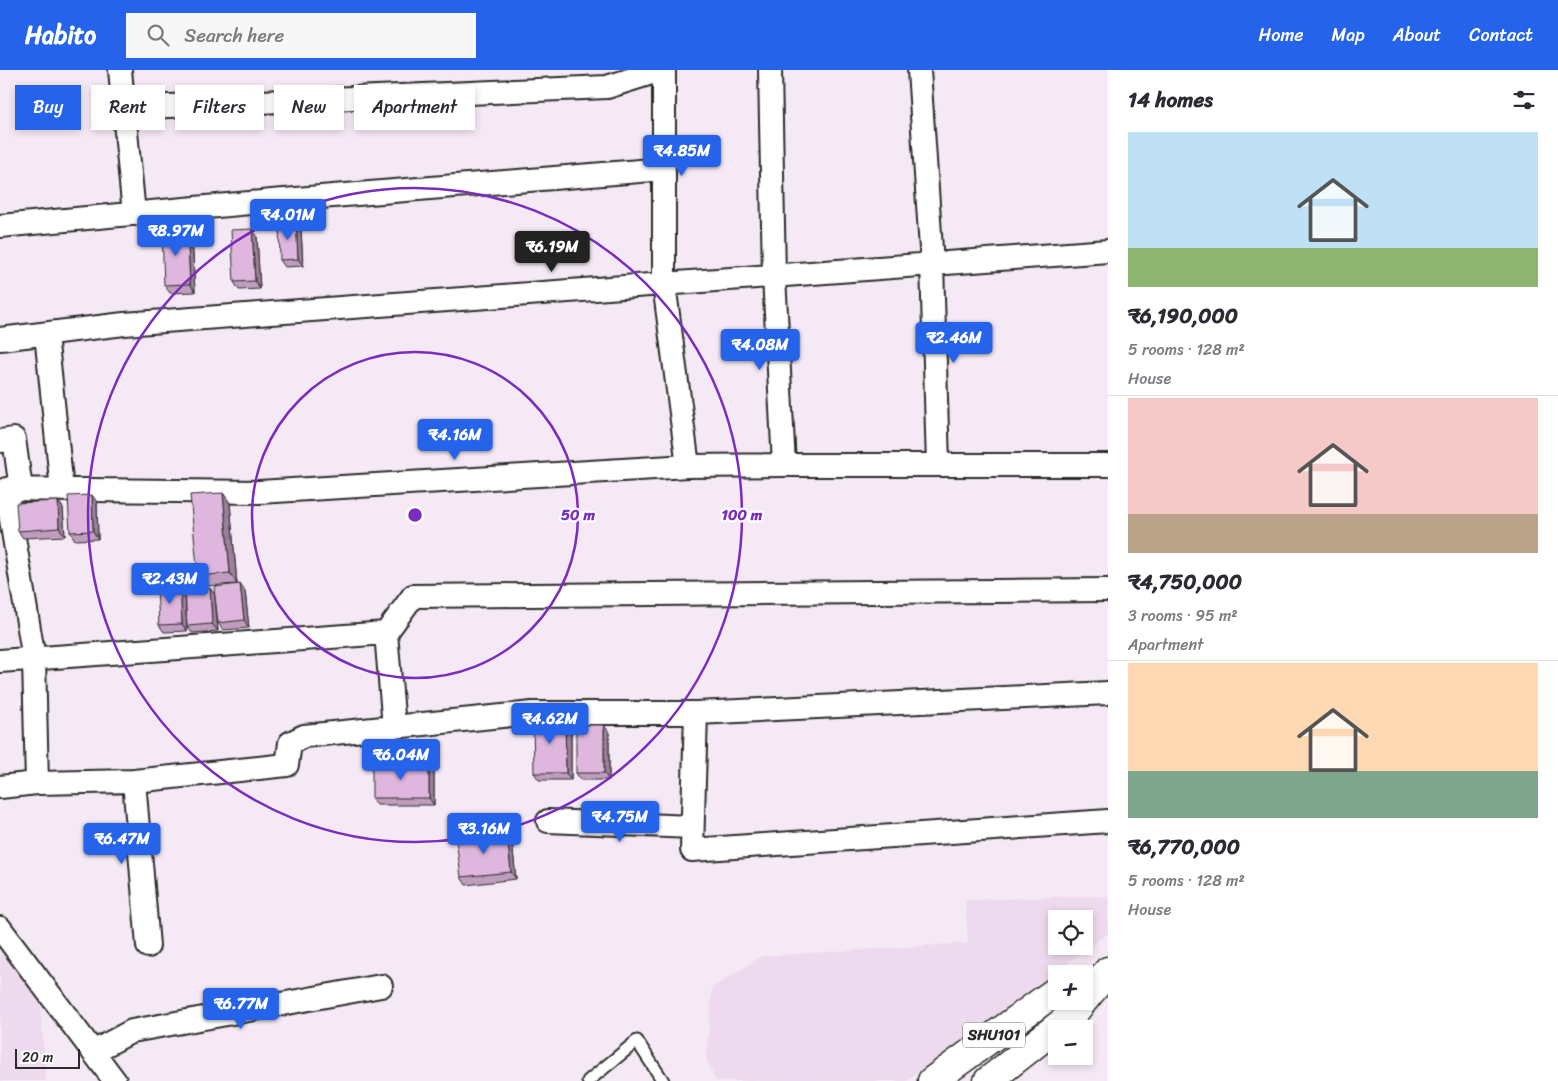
<!DOCTYPE html>
<meta charset="utf-8">
<style>
body{margin:0;font-family:Sriracha,sans-serif;background:#f7f7f7;color:#2b2b33;height:100vh;display:flex;flex-direction:column;font-size:19px;white-space:nowrap}
*{box-sizing:border-box;margin:0}
p{font-size:16px;color:#7c7c81}
.icon{flex:none;width:28px;height:28px;fill:none;stroke:currentColor;stroke-width:2;stroke-linecap:round;stroke-linejoin:round}
.map{position:relative;flex:1;overflow:hidden}
.sheet{display:flex;flex-direction:column;background:#fff;width:450px}
.sheet>*{flex:none}
.top-card{position:absolute;left:15px;top:15px;width:475px;height:45px;display:flex;gap:10px}
.tools{position:absolute;left:1048px;top:840px;display:grid;gap:10px}
.tools a{display:grid;place-items:center;width:45px;height:45px;border-radius:0px;background:#fff;box-shadow:0 2px 8px #0003;font-size:25px}
.scale{position:absolute;left:15px;bottom:12px;width:65px;box-sizing:border-box;padding-left:5px;border:2px solid #2b2b2b;border-top:0;font-size:14px;line-height:18px;white-space:nowrap;color:#2b2b2b;-webkit-text-stroke:4px #fff;paint-order:stroke}
.price{position:absolute;translate:-50% -42px;padding:0 11px;border-radius:5px;background:#2563eb;color:#fff;font-size:16px;line-height:32px;filter:drop-shadow(0 1px 2px #0008)}
.price::after{content:'';position:absolute;left:50%;top:30px;width:15px;height:11px;margin-left:-8px;background:inherit;clip-path:polygon(0 0,100% 0,50% 100%)}
.price.current{background:#222;color:#fff}
ul{padding:0;list-style:none}
li{display:grid;align-content:center;gap:10px;height:265px;padding:0 20px}
li+li{border-top:1px solid #e1e1e2}
li span{display:grid;place-items:center;height:155px;border-radius:0px;color:#555}
li>.icon{margin-inline-start:auto}
span .icon{width:90px;height:90px;fill:#fffc;stroke-width:1}
li b{font-size:21px}
h2{display:flex;justify-content:space-between;align-items:center;height:60px;padding:0 20px;font-size:21px}
.tag{padding:0 18px;border-radius:0px;background:#fff;box-shadow:0 2px 8px #0003;font-size:18px;line-height:45px}
.tag.current{background:#2563eb;color:#fff}
header{display:flex;align-items:center;gap:30px;box-sizing:border-box;height:70px;padding:0 25px;background:#2563eb;color:#fff}
header strong{font-size:24px}
nav{display:flex;gap:28px;margin-inline-start:auto;font-size:18px}
.search{width:350px;height:45px;background:#f7f7f7;display:flex;align-items:center;gap:12px;box-sizing:border-box;padding:0 18px;border-radius:0px;color:#7c7c81;font-size:19px}
main{display:flex;flex:1;min-height:0}
.map>svg:first-child{display:block}
.built{fill:#eedaee;fill-rule:evenodd}
.lines{fill:none;stroke-linecap:round;stroke-linejoin:round}
.service-casing{stroke:#2b2b2b;stroke-width:15}
.minor-casing{stroke:#2b2b2b;stroke-width:26}
.primary-casing{stroke:#2b2b2b;stroke-width:31}
.service{stroke:#fff;stroke-width:11}
.minor{stroke:#fff;stroke-width:22}
.primary{stroke:#fff;stroke-width:28}
.wall{fill:#c09dbf;stroke:#2b2b2b}
.shaded-wall{fill:#9c809b;stroke:#2b2b2b}
.building{fill:#dfb7de;stroke:#2b2b2b}
.ring{fill:none;stroke:#7b2cbf;stroke-width:2.5}
.labels{text-anchor:middle;dominant-baseline:central;stroke-width:4.5;stroke-linejoin:round;paint-order:stroke}
.shield{fill:#fff;stroke:#6b6b6b;stroke-width:1}
.shield-label{font-size:15px;font-weight:bold;fill:#2b2b2b}
.centre{fill:#7b2cbf;stroke:#fff;stroke-width:2.5}
.ring-label{font-size:15px;text-anchor:middle;font-weight:bold;fill:#7b2cbf;stroke:#fff;stroke-width:4.5;stroke-linejoin:round;paint-order:stroke}
</style>
<header>
<strong>Habito</strong>
<div class="search"><svg class="icon" aria-label="search" viewBox="0 0 24 24"><circle cx="10" cy="10" r="6"/><path d="M15 15l6 6"/></svg>Search here</div>
<nav><a>Home</a><a>Map</a><a>About</a><a>Contact</a></nav>
</header>
<main>
<div class="map">
<svg width="1108" height="1011" viewBox="0 0 1108 1011">
<rect width="100%" height="100%" fill="#f5e9f5"/>
<filter id="ink" filterUnits="userSpaceOnUse"><feTurbulence type="fractalNoise" baseFrequency=".02" numOctaves="2"/><feDisplacementMap in="SourceGraphic" scale="10" xChannelSelector="R" yChannelSelector="G"/><feConvolveMatrix kernelMatrix="1 2 1 2 8 2 1 2 1" color-interpolation-filters="sRGB"/></filter>
<g filter="url(#ink)">
<!-- built -->
<path class="built" d="M1081,826L1108,827V863L907,1011H716L706,989L712,918L762,886L968,873L965,830ZM1056,849H1084V876H1056Z
M0,879L12,880L40,928L46,1011H0Z"/>
<g class="lines">
<defs>
<path id="service" d="M588,1011L637,971L663,1011"/>
<path id="minor" d="M120,0L134,144
M664,0V214L688,396
M770,0L774,206L784,395
M919,0L932,194L938,395
M123,38L607,17L661,0
M0,156L272,131L664,99
M46,264L62,420
M0,269L124,254L1108,181
M0,371L14,369L21,419
M386,563L394,657
M0,591L386,563L413,526L1108,520
M696,643L1108,623
M134,711L148,876
M37,713L34,589L6,419L259,422L688,396L784,395H1108
M0,717L37,713L134,711L287,695L290,673L304,666L532,643H696L692,780L1108,751
M548,751L692,757
M0,858L115,1011
M93,982L132,961L381,916"/>
<path id="primary" d="M1084,930L1108,901
M932,1011L1056,921
M988,1011L1072,945L1083,931"/>
</defs>
<!-- service casing -->
<use href="#service" class="service-casing"/>
<!-- minor casing -->
<use href="#minor" class="minor-casing"/>
<!-- primary casing -->
<use href="#primary" class="primary-casing"/>
<!-- service -->
<use href="#service" class="service"/>
<!-- minor -->
<use href="#minor" class="minor"/>
<!-- primary -->
<use href="#primary" class="primary"/>
</g>
<!-- wall -->
<path class="wall" d="M187,158L192,166L195,222L170,223L164,215Z
M252,159L257,166L260,219L239,220L234,212Z
M301,159L303,196L285,197L280,190Z
M223,423L230,433L237,514L205,516L198,506Z
M58,431L63,438L65,466L23,468L18,461Z
M97,432L98,469L75,470L70,462Z
M245,521L249,558L223,560L218,553L216,532L218,561L192,563L187,556L215,525Z
M185,522L187,561L164,562L159,555Z
M571,655V710H539L534,703Z
M609,662V710H581L576,703Z
M429,693L434,701V735H377L372,728Z
M512,771L516,809L466,815L461,807Z"/>
<!-- shaded-wall -->
<path class="shaded-wall" d="M296,151L301,159L303,196L298,189Z
M187,158L192,166L195,222L190,214Z
M252,159L257,166L260,219L255,211Z
M223,423L230,433L237,514L230,503Z
M92,425L97,432L98,469L93,461Z
M58,431L63,438L65,466L59,458Z
M240,514L245,521L249,558L244,550Z
M180,515L185,522L187,561L182,554Z
M210,518L215,525L218,561L212,554Z
M565,648L571,655V710L566,703Z
M604,655L609,662V710L604,703Z
M429,693L434,701V735L429,728Z
M507,764L512,771L516,809L511,802Z"/>
<!-- building -->
<path class="building" d="M296,151L298,189L280,190L279,152Z
M187,158L190,214L164,215L162,160Z
M252,159L255,211L234,212L231,160Z
M223,423L230,503L198,506L190,425Z
M92,425L93,461L70,462L68,426Z
M58,431L59,458L18,461L16,433Z
M240,514L244,550L218,553L214,517Z
M180,515L182,554L159,555L157,516Z
M210,518L212,554L187,556L185,520Z
M533,648H565L566,703H534Z
M576,655H604V703H576Z
M372,693H429V728H372Z
M507,764L511,802L461,807L456,769Z"/>
</g>
<!-- distance rings -->
<g class="ring">
<circle cx="415" cy="445" r="163"/>
<circle cx="415" cy="445" r="327"/>
</g>
<g class="labels">
<!-- shield labels -->
<rect class="shield" x="963" y="952.5" width="62" height="25" rx="4"/>
<g class="shield-label">
<text x="994" y="965">SHU101</text>
</g>
</g>
<circle cx="415" cy="445" r="8" class="centre"/>
<g class="ring-label">
<text x="578" y="450">50 m</text>
<text x="742" y="450">100 m</text>
</g>
</svg>
<div class="tools">
<a><svg class="icon" aria-label="locate" viewBox="0 0 24 24"><circle cx="12" cy="12" r="6"/><path d="M12 2v4M12 18v4M2 12h4M18 12h4"/></svg></a>
<a>+</a>
<a>−</a>
</div>
<div class="scale">20 m</div>
<b class="price" style="left:682px;top:107px">₹4.85M</b>
<b class="price" style="left:288px;top:171px">₹4.01M</b>
<b class="price" style="left:176px;top:187px">₹8.97M</b>
<b class="price current" style="left:552px;top:203px">₹6.19M</b>
<b class="price" style="left:954px;top:294px">₹2.46M</b>
<b class="price" style="left:760px;top:301px">₹4.08M</b>
<b class="price" style="left:455px;top:391px">₹4.16M</b>
<b class="price" style="left:170px;top:535px">₹2.43M</b>
<b class="price" style="left:550px;top:675px">₹4.62M</b>
<b class="price" style="left:401px;top:711px">₹6.04M</b>
<b class="price" style="left:620px;top:773px">₹4.75M</b>
<b class="price" style="left:484px;top:785px">₹3.16M</b>
<b class="price" style="left:122px;top:795px">₹6.47M</b>
<b class="price" style="left:241px;top:960px">₹6.77M</b>
<div class="top-card">
<a class="tag current">Buy</a>
<a class="tag">Rent</a>
<a class="tag">Filters</a>
<a class="tag">New</a>
<a class="tag">Apartment</a>
</div>
</div>
<section class="sheet">
<h2>14 homes<svg class="icon" aria-label="filters" viewBox="0 0 24 24"><path d="M4 7h16M4 17h16"/><circle cx="9" cy="7" r="2"/><circle cx="15" cy="17" r="2"/></svg></h2>
<ul>
<li><span style="background:linear-gradient(#bfe0f5 75%,#8fb573 0)"><svg class="icon" aria-label="home" viewBox="0 0 24 24"><path d="M3 11l9-7 9 7M6 9v11h12V9"/></svg></span><div><b>₹6,190,000</b><p>5 rooms · 128 m²</p><p>House</p></div></li>
<li><span style="background:linear-gradient(#f6c9c9 75%,#b9a48a 0)"><svg class="icon" aria-label="home" viewBox="0 0 24 24"><path d="M3 11l9-7 9 7M6 9v11h12V9"/></svg></span><div><b>₹4,750,000</b><p>3 rooms · 95 m²</p><p>Apartment</p></div></li>
<li><span style="background:linear-gradient(#ffd9b3 70%,#7fa58c 0)"><svg class="icon" aria-label="home" viewBox="0 0 24 24"><path d="M3 11l9-7 9 7M6 9v11h12V9"/></svg></span><div><b>₹6,770,000</b><p>5 rooms · 128 m²</p><p>House</p></div></li>
</ul>
</section>
</main>
